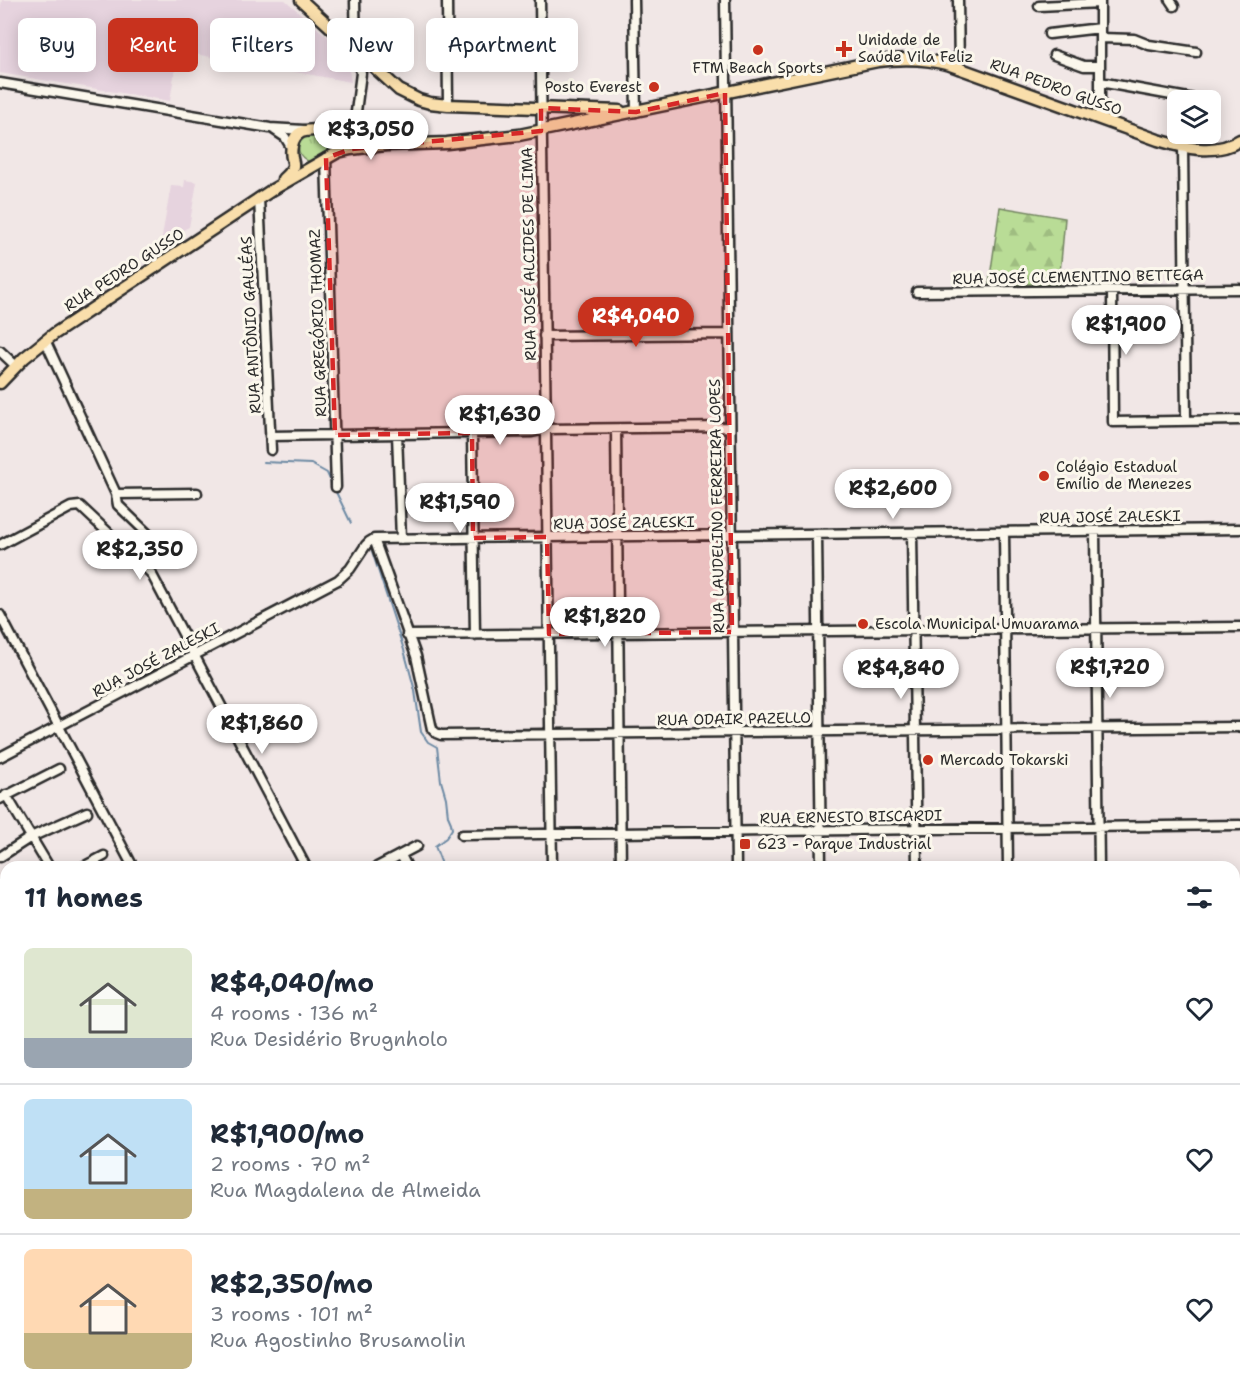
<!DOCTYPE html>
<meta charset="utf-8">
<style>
body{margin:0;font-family:"Shantell Sans",sans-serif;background:#f6f6f7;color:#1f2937;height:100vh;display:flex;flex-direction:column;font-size:22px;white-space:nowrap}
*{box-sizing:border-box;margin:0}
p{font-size:20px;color:#747a83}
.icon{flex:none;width:33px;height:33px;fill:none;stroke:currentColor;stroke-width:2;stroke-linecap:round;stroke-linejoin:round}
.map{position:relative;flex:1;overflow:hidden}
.drawer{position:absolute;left:0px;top:861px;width:1240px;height:534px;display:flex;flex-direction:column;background:#fff;border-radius:18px 18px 0 0;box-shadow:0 3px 15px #0003}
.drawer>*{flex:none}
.hud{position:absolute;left:18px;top:18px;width:600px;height:54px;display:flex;gap:12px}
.tools{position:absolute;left:1167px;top:90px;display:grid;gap:12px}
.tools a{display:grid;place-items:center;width:54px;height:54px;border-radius:9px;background:#fff;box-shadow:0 3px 15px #0003;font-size:30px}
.price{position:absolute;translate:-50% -51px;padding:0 14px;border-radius:21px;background:#fff;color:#222;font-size:20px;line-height:39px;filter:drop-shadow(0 2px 3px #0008)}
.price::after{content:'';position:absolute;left:50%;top:36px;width:18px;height:14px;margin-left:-9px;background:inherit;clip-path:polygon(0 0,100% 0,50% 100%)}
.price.active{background:#c8321e;color:#fff}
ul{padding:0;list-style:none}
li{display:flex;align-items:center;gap:18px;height:150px;padding:0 24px}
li+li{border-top:2px solid #e0e1e3}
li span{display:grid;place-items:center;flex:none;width:168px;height:120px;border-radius:9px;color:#555}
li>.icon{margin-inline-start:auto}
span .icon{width:72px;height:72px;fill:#fffc;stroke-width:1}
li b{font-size:26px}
h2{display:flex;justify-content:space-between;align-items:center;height:72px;padding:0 24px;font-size:26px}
.tag{padding:0 21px;border-radius:9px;background:#fff;box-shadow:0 3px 15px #0003;font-size:21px;line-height:54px}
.tag.active{background:#c8321e;color:#fff}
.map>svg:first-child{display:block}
.built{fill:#e6d3de}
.grass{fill:url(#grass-tufts);stroke:#728460;stroke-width:1.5}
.forest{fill:url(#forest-firs);stroke:#728460;stroke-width:1.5}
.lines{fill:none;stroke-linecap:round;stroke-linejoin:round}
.stream{stroke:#6d8aa4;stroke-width:2}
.minor-casing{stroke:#2b2b2b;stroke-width:13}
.major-casing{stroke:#2b2b2b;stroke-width:15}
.minor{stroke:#fbf7ec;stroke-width:8}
.major{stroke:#f9deab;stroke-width:10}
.marked{fill:#d62828;fill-opacity:0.2;stroke:#d62828;stroke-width:4.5;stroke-dasharray:12 8;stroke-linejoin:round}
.poi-dot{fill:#c8321e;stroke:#fbf7ec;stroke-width:2}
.labels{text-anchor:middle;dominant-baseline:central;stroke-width:6;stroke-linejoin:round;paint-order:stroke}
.poi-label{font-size:15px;fill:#2b2b2b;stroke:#fbf7ec;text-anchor:start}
.street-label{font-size:15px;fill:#2b2b2b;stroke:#fbf7ec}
</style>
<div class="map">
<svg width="1240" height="1395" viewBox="0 0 1240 1395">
<defs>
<pattern id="grass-tufts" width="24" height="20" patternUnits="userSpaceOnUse" patternTransform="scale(1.5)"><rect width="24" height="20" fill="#b9dc96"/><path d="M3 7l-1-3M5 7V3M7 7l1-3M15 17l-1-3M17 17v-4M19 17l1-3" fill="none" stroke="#9fbd81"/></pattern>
<pattern id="forest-firs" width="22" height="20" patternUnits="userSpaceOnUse" patternTransform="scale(1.5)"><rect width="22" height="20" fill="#b9dc96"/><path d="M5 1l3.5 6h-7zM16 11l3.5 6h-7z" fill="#9fbd81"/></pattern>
</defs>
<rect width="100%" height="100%" fill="#f1e7e6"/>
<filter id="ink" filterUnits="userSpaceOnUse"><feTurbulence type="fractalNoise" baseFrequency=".0167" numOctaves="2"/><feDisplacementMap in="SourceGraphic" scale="12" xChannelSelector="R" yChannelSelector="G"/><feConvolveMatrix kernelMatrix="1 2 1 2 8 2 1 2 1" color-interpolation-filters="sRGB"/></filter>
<g filter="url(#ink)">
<!-- built -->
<path class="built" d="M2,0H285L346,53L351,82L178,51L170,101L0,73V10Z
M185,180L197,182L189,227L161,242L171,186L184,187Z"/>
<!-- grass -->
<path class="grass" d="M306,135L329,138L343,135L346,140L345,145L311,162C298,158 295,147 303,136Z"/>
<!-- forest -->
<path class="forest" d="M1000,207L1065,218L1059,284H989Z"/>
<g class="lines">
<!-- stream -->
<path class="stream" d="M263,462L311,464L327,473L332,484
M335,490L351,523
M370,545L404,650L415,691L421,732L428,742L437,747L441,781L446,798L448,816L451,823L452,829L446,838L435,846L443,867
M508,1395L512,1389"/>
<defs>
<path id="minor" d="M447,0L448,105
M540,0L552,867
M634,0L636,112
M725,0L736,867
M958,0L959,69
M1100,0V119
M1170,0L1174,6
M1039,6L1100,3
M1049,34L1100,28
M1100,38L1134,39L1149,45L1196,52
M1054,55L1084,66H1100
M1100,82L1199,100
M0,83L270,128L304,130
M273,129L285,137L291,147
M353,135L361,73L356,51L355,0
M1183,146L1186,421
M326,158L336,487
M259,198L271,450
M1112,290L1113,422L1240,420
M917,292L1240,289
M544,336L728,334
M45,340L116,494L118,505L150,536
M0,351L16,366
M616,429L621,867
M472,433L475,635
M397,434L401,539
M270,436L532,432L546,429L730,427
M116,494L197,493
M1095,531L1099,867
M1004,532L1008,867
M912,533L917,867
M817,534L821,867
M374,539L416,656L432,729L436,733L441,735L1240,727
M0,545L71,507L80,506L151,573L306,867
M0,615L133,867
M407,635L1240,627
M0,757L338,580L350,569L366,545L369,542L374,539L1240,529
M6,795L49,867
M0,799L59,769
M462,835L1240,825
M401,855L407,867
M0,857L31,837L87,812
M83,867L104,856
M377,867L417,846
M0,886L6,897
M0,920L6,916
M1234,925H1240
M0,947L6,958
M1234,1020H1240
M0,1066L6,1063
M0,1113L6,1125
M1234,1119H1240
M1234,1214H1240
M0,1240L6,1237
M1234,1310H1240
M145,1389L148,1395
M233,1389L237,1395
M321,1389L324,1395
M560,1389L561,1395
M743,1389V1395
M923,1389V1395
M1106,1389V1395
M361,1395L372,1389"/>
<path id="major" d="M301,0L399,90L419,100L430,103L448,105L620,111
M283,179C302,161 288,165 292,146C295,129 308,130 321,130C327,130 334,129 340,130C352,132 368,139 380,143
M0,383L24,358L54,334L272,190L338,152L351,149L386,145L447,143L519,135L878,61C903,58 926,58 950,65L1158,140C1184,148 1216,156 1240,140
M0,1300L6,1311
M0,1353L6,1364
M19,1389L22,1395
M47,1389L50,1395"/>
</defs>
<!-- minor casing -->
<use href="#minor" class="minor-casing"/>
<!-- major casing -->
<use href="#major" class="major-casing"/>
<!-- minor -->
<use href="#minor" class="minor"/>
<!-- major -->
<use href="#major" class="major"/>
</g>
</g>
<!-- marked area -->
<path class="marked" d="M725,93L732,632L549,634L547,537L473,538L472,433L335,435L326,158L351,149L541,131V108L636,112Z"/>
<!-- markers -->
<g class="poi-dot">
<path d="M841 40h6v6h6v6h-6v6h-6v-6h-6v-6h6z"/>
<circle cx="758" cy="50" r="6"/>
<circle cx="654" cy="87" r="6"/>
<circle cx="1044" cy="476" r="6"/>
<circle cx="863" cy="624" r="6"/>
<circle cx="928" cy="760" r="6"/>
<rect x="739" y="838" width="12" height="12" rx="3"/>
</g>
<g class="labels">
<!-- poi labels -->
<g class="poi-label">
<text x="858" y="40">Unidade de<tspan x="858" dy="17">Saúde Vila Feliz</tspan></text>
<text x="758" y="68" text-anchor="middle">FTM Beach Sports</text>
<text x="642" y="87" text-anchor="end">Posto Everest</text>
<text x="1056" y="467">Colégio Estadual<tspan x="1056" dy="17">Emílio de Menezes</tspan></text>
<text x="875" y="624">Escola Municipal Umuarama</text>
<text x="940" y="760">Mercado Tokarski</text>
<text x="757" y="844">623 - Parque Industrial</text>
</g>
<!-- street labels -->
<g class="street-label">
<text transform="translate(1056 87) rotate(20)">RUA PEDRO GUSSO</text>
<text transform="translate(529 254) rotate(-91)">RUA JOSÉ ALCIDES DE LIMA</text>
<text transform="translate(124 270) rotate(-33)">RUA PEDRO GUSSO</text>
<text transform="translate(1078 277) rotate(-1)">RUA JOSÉ CLEMENTINO BETTEGA</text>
<text transform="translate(318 323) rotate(-92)">RUA GREGÓRIO THOMAZ</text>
<text transform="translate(251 325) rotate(-93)">RUA ANTÔNIO GALLÉAS</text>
<text transform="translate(717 506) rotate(-91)">RUA LAUDELINO FERREIRA LOPES</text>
<text transform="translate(1110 517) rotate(-1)">RUA JOSÉ ZALESKI</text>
<text transform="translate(624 523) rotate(-1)">RUA JOSÉ ZALESKI</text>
<text transform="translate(156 660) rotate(-28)">RUA JOSÉ ZALESKI</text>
<text transform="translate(734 719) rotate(-1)">RUA ODAIR PAZELLO</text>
<text transform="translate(851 817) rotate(-1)">RUA ERNESTO BISCARDI</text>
</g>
</g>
</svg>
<div class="tools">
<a><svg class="icon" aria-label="layers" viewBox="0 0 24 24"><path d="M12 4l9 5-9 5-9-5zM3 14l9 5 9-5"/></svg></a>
</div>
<b class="price" style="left:371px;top:161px">R$3,050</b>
<b class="price active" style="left:636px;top:348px">R$4,040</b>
<b class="price" style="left:1126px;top:356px">R$1,900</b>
<b class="price" style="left:500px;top:446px">R$1,630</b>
<b class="price" style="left:893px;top:520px">R$2,600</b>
<b class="price" style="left:460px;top:534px">R$1,590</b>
<b class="price" style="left:140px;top:581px">R$2,350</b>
<b class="price" style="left:605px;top:648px">R$1,820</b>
<b class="price" style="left:1110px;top:699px">R$1,720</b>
<b class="price" style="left:901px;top:700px">R$4,840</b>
<b class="price" style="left:262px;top:755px">R$1,860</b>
<div class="hud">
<a class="tag">Buy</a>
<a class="tag active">Rent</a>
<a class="tag">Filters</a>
<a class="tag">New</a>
<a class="tag">Apartment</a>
</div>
<section class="drawer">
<h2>11 homes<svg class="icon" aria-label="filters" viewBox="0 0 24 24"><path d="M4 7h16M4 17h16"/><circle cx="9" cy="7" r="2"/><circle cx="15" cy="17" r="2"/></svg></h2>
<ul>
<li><span style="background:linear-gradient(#dfe7d0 75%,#9aa5b1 0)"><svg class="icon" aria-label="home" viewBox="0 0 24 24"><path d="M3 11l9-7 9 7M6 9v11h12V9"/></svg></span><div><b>R$4,040/mo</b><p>4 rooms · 136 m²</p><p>Rua Desidério Brugnholo</p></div><svg class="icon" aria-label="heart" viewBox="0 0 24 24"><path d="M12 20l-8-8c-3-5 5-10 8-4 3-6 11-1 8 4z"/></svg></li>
<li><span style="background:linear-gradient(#bfe0f5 75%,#c2b280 0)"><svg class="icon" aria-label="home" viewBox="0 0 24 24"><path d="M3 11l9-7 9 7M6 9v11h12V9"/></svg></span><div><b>R$1,900/mo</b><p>2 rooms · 70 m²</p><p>Rua Magdalena de Almeida</p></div><svg class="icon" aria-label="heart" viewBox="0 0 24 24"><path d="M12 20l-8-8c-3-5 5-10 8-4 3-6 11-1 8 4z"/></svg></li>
<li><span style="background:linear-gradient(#ffd9b3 70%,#c2b280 0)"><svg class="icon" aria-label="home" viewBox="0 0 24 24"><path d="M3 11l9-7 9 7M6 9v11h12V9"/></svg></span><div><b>R$2,350/mo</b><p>3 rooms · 101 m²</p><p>Rua Agostinho Brusamolin</p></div><svg class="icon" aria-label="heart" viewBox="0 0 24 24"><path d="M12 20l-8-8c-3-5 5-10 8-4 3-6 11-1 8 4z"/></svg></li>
</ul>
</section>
</div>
